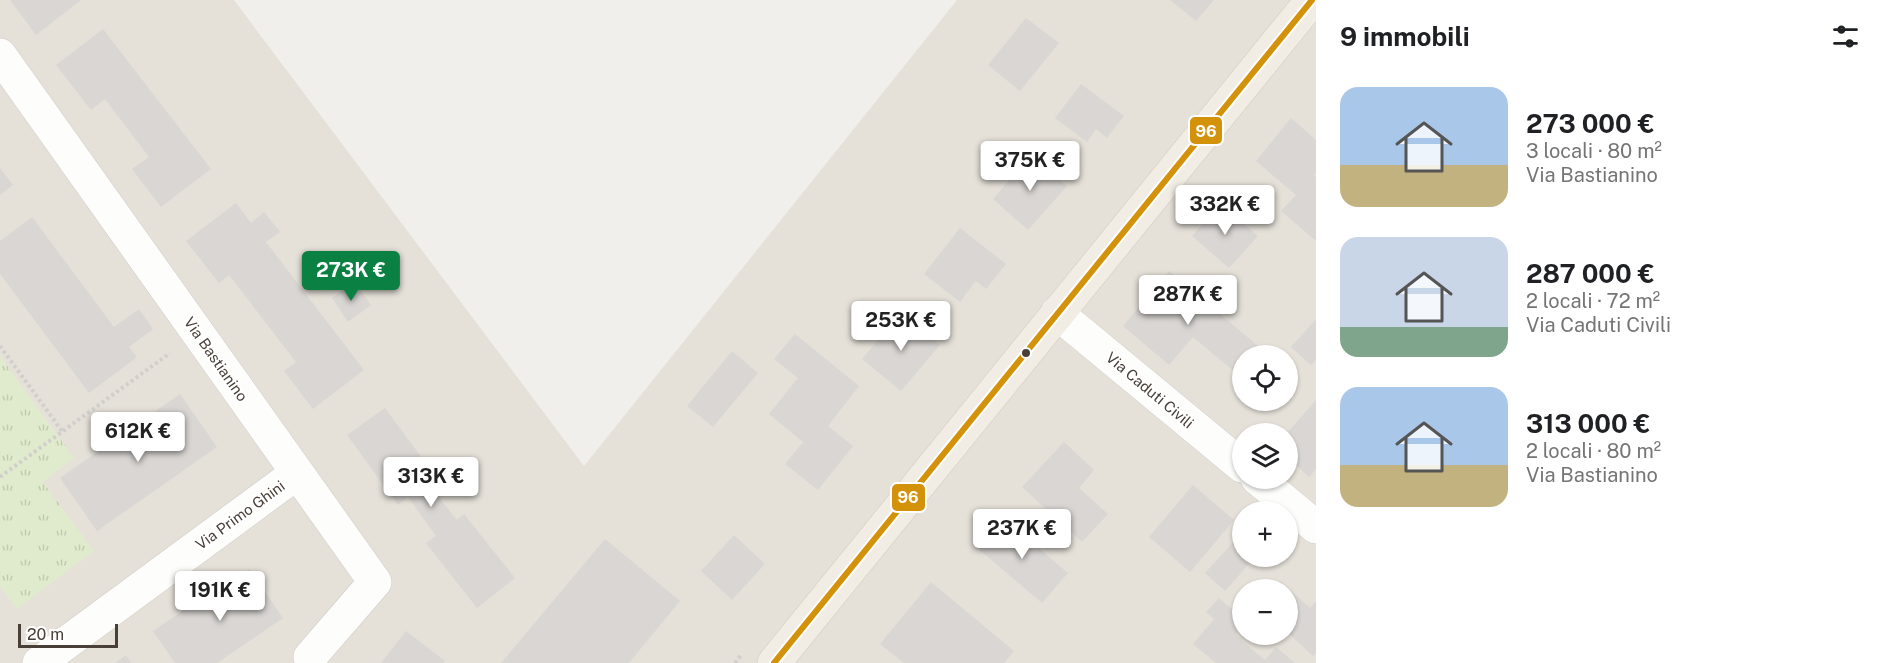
<!DOCTYPE html>
<html lang="it">
<meta charset="utf-8">
<style>
body{margin:0;font-family:"Public Sans",sans-serif;background:#f2f2f2;color:#202124;height:100vh;display:flex;flex-direction:column;font-size:22px;white-space:nowrap}
*{box-sizing:border-box;margin:0}
p{font-size:20px;color:#757577}
.icon{flex:none;width:33px;height:33px;fill:none;stroke:currentColor;stroke-width:2;stroke-linecap:round;stroke-linejoin:round}
.map{position:relative;flex:1;overflow:hidden}
.details{display:flex;flex-direction:column;background:#fff;width:570px}
.details>*{flex:none}
.tools{position:absolute;left:1232px;top:345px;display:grid;gap:12px}
.tools a{display:grid;place-items:center;width:66px;height:66px;border-radius:50%;background:#fff;box-shadow:0 2px 4px #0004;font-size:30px}
.scale{position:absolute;left:18px;bottom:15px;width:100px;box-sizing:border-box;padding-left:6px;border:3px solid #484038;border-top:0;font-size:16px;line-height:21px;white-space:nowrap;color:#484038;-webkit-text-stroke:4px #fff;paint-order:stroke}
.price{position:absolute;translate:-50% -51px;padding:0 14px;border-radius:6px;background:#fff;color:#222;font-size:20px;line-height:39px;filter:drop-shadow(0 2px 3px #0008)}
.price::after{content:'';position:absolute;left:50%;top:36px;width:18px;height:14px;margin-left:-9px;background:inherit;clip-path:polygon(0 0,100% 0,50% 100%)}
.price.active{background:#0b8043;color:#fff}
ul{padding:0;list-style:none}
li{display:flex;align-items:center;gap:18px;height:150px;padding:0 24px}
li span{display:grid;place-items:center;flex:none;width:168px;height:120px;border-radius:18px;color:#555}
li>.icon{margin-inline-start:auto}
span .icon{width:72px;height:72px;fill:#fffc;stroke-width:1}
li b{font-size:26px}
h2{display:flex;justify-content:space-between;align-items:center;height:72px;padding:0 24px;font-size:26px}
main{display:flex;flex:1;min-height:0}
.map>svg:first-child{display:block}
.residential{fill:#e5e1d9;fill-rule:evenodd}
.grass{fill:url(#grass-tufts)}
.building{fill:#d9d6d3}
.lines{fill:none;stroke-linecap:round;stroke-linejoin:round}
.minor-casing{stroke:#cecbc8;stroke-width:34}
.primary-casing{stroke:#d3caba;stroke-width:34}
.path{stroke:#d1cfcb;stroke-width:4;stroke-dasharray:3 3;stroke-linecap:butt}
.minor{stroke:#fdfdfc;stroke-width:33}
.primary{stroke:#f1ece4;stroke-width:33}
.bus-1-casing{stroke:#fff;stroke-width:10}
.bus-1{stroke:#d4920b;stroke-width:6}
.bus-dot{fill:#484038;stroke:#fff;stroke-width:2}
.labels{text-anchor:middle;dominant-baseline:central;stroke-width:4.5;stroke-linejoin:round;paint-order:stroke}
.street-label{font-size:15px;fill:#484038;stroke:#fff}
.line-badge{stroke:#fff;stroke-width:2}
.badge-label{font-size:16px;text-anchor:middle;font-weight:bold;fill:#fff}
</style>
<main>
<div class="map">
<svg width="1316" height="663" viewBox="0 0 1316 663">
<defs>
<pattern id="grass-tufts" width="24" height="20" patternUnits="userSpaceOnUse" patternTransform="scale(1.5)"><rect width="24" height="20" fill="#e0ebcd"/><path d="M3 7l-1-3M5 7V3M7 7l1-3M15 17l-1-3M17 17v-4M19 17l1-3" fill="none" stroke="#c2cbb1"/></pattern>
</defs>
<rect width="100%" height="100%" fill="#f1efec"/>
<!-- residential -->
<path class="residential" d="M0,0H234L584,466L957,0H1316V663H0ZM1242,356H1287V400H1242ZM1242,434H1287V478H1242ZM1242,512H1287V556H1242ZM1242,590H1287V634H1242Z"/>
<!-- grass -->
<path class="grass" d="M0,356L74,458L43,482L94,551L17,609L0,586Z"/>
<!-- building -->
<path class="building" d="M10,0H81L36,35Z
M1170,0H1214L1196,21Z
M1026,18L1059,43L1020,91L988,65Z
M103,29L211,169L161,207L132,169L149,157L105,99L91,110L56,65Z
M1081,84L1124,116L1107,138L1096,129L1087,142L1055,118Z
M1291,118L1316,140V172L1314,175L1316,177V241L1281,211L1296,195L1256,161Z
M1031,155L1067,186L1028,230L993,199Z
M0,168L13,185L0,195Z
M236,203L251,223L264,212L280,232L266,242L364,370L313,409L284,371L296,362L229,275L219,283L186,241Z
M1220,203L1258,236L1229,268L1192,236Z
M32,217L114,327L139,309L153,329L129,347L137,357L89,393L0,274V241Z
M960,228L1006,264L986,289L976,281L960,302L924,274Z
M1169,271L1270,356H1242V378L1193,337L1169,365L1123,326Z
M354,282L371,305L348,322L332,298Z
M901,313L940,345L901,391L862,359Z
M1316,319V360L1311,365L1291,347Z
M795,334L859,386L828,426L853,446L818,490L785,464L803,442L769,414L798,378L774,359Z
M732,351L758,373L713,427L687,406Z
M180,394L217,447L97,531L60,478Z
M1316,400V469L1309,477L1287,457V433Z
M385,408L436,477L429,482L444,504L457,520L464,514L515,578L477,608L426,543L436,536L408,497L398,505L347,435Z
M1064,442L1094,470L1079,488L1108,514L1082,542L1022,487Z
M1193,485L1234,520L1190,572L1149,537Z
M1002,517L1068,573L1042,603L976,547Z
M734,535L765,564L732,600L701,571Z
M1240,535L1242,537V556H1256L1225,591L1205,573Z
M605,539L680,601L629,663H501Z
M249,569L283,618L217,663H175L153,631L188,607L190,611L214,594L210,588L231,574L235,579Z
M1280,581L1310,608L1316,601V653L1313,656L1287,632V590H1272Z
M931,582L1014,651L1004,663H904L880,644Z
M1219,598L1242,618V627L1235,635L1265,660L1276,647L1295,663H1216L1193,644L1214,619L1206,612Z
M406,631L445,661L443,663H381Z
M126,655L131,663H115Z"/>
<g class="lines">
<defs>
<path id="minor" d="M0,55L375,582L310,657
M1057,313L1242,466
M1257,478L1316,527
M39,663L297,473"/>
<path id="primary" d="M774,663L1312,0"/>
</defs>
<!-- minor casing -->
<use href="#minor" class="minor-casing"/>
<!-- primary casing -->
<use href="#primary" class="primary-casing"/>
<!-- path -->
<path class="path" d="M0,346L62,431
M0,477L170,353
M735,663L741,655"/>
<!-- minor -->
<use href="#minor" class="minor"/>
<!-- primary -->
<use href="#primary" class="primary"/>
<defs>
<path id="bus-1" d="M774,663L1312,0"/>
</defs>
<!-- bus-1 casing -->
<use href="#bus-1" class="bus-1-casing"/>
<!-- bus-1 -->
<use href="#bus-1" class="bus-1"/>
</g>
<!-- markers -->
<circle class="bus-dot" cx="1026" cy="353" r="5"/>
<g class="labels">
<!-- street labels -->
<g class="street-label">
<text transform="translate(216 359) rotate(55)">Via Bastianino</text>
<text transform="translate(1150 390) rotate(40)">Via Caduti Civili</text>
<text transform="translate(240 515) rotate(-36)">Via Primo Ghini</text>
</g>
</g>
<g class="line-badge">
<rect x="1189" y="116" width="34" height="29" rx="6" fill="#d4920b"/>
<rect x="891" y="483" width="35" height="29" rx="6" fill="#d4920b"/>
</g>
<g class="badge-label">
<text x="1206" y="137">96</text>
<text x="908" y="503">96</text>
</g>
</svg>
<div class="tools">
<a><svg class="icon" aria-label="locate" viewBox="0 0 24 24"><circle cx="12" cy="12" r="6"/><path d="M12 2v4M12 18v4M2 12h4M18 12h4"/></svg></a>
<a><svg class="icon" aria-label="layers" viewBox="0 0 24 24"><path d="M12 4l9 5-9 5-9-5zM3 14l9 5 9-5"/></svg></a>
<a>+</a>
<a>−</a>
</div>
<div class="scale">20 m</div>
<b class="price" style="left:1030px;top:192px">375K €</b>
<b class="price" style="left:1225px;top:236px">332K €</b>
<b class="price active" style="left:351px;top:302px">273K €</b>
<b class="price" style="left:1188px;top:326px">287K €</b>
<b class="price" style="left:901px;top:352px">253K €</b>
<b class="price" style="left:138px;top:463px">612K €</b>
<b class="price" style="left:431px;top:508px">313K €</b>
<b class="price" style="left:1022px;top:560px">237K €</b>
<b class="price" style="left:220px;top:622px">191K €</b>
</div>
<section class="details">
<h2>9 immobili<svg class="icon" aria-label="filters" viewBox="0 0 24 24"><path d="M4 7h16M4 17h16"/><circle cx="9" cy="7" r="2"/><circle cx="15" cy="17" r="2"/></svg></h2>
<ul>
<li><span style="background:linear-gradient(#a9c7e8 65%,#c2b280 0)"><svg class="icon" aria-label="home" viewBox="0 0 24 24"><path d="M3 11l9-7 9 7M6 9v11h12V9"/></svg></span><div><b>273 000 €</b><p>3 locali · 80 m²</p><p>Via Bastianino</p></div></li>
<li><span style="background:linear-gradient(#c9d6e8 75%,#7fa58c 0)"><svg class="icon" aria-label="home" viewBox="0 0 24 24"><path d="M3 11l9-7 9 7M6 9v11h12V9"/></svg></span><div><b>287 000 €</b><p>2 locali · 72 m²</p><p>Via Caduti Civili</p></div></li>
<li><span style="background:linear-gradient(#a9c7e8 65%,#c2b280 0)"><svg class="icon" aria-label="home" viewBox="0 0 24 24"><path d="M3 11l9-7 9 7M6 9v11h12V9"/></svg></span><div><b>313 000 €</b><p>2 locali · 80 m²</p><p>Via Bastianino</p></div></li>
</ul>
</section>
</main>
